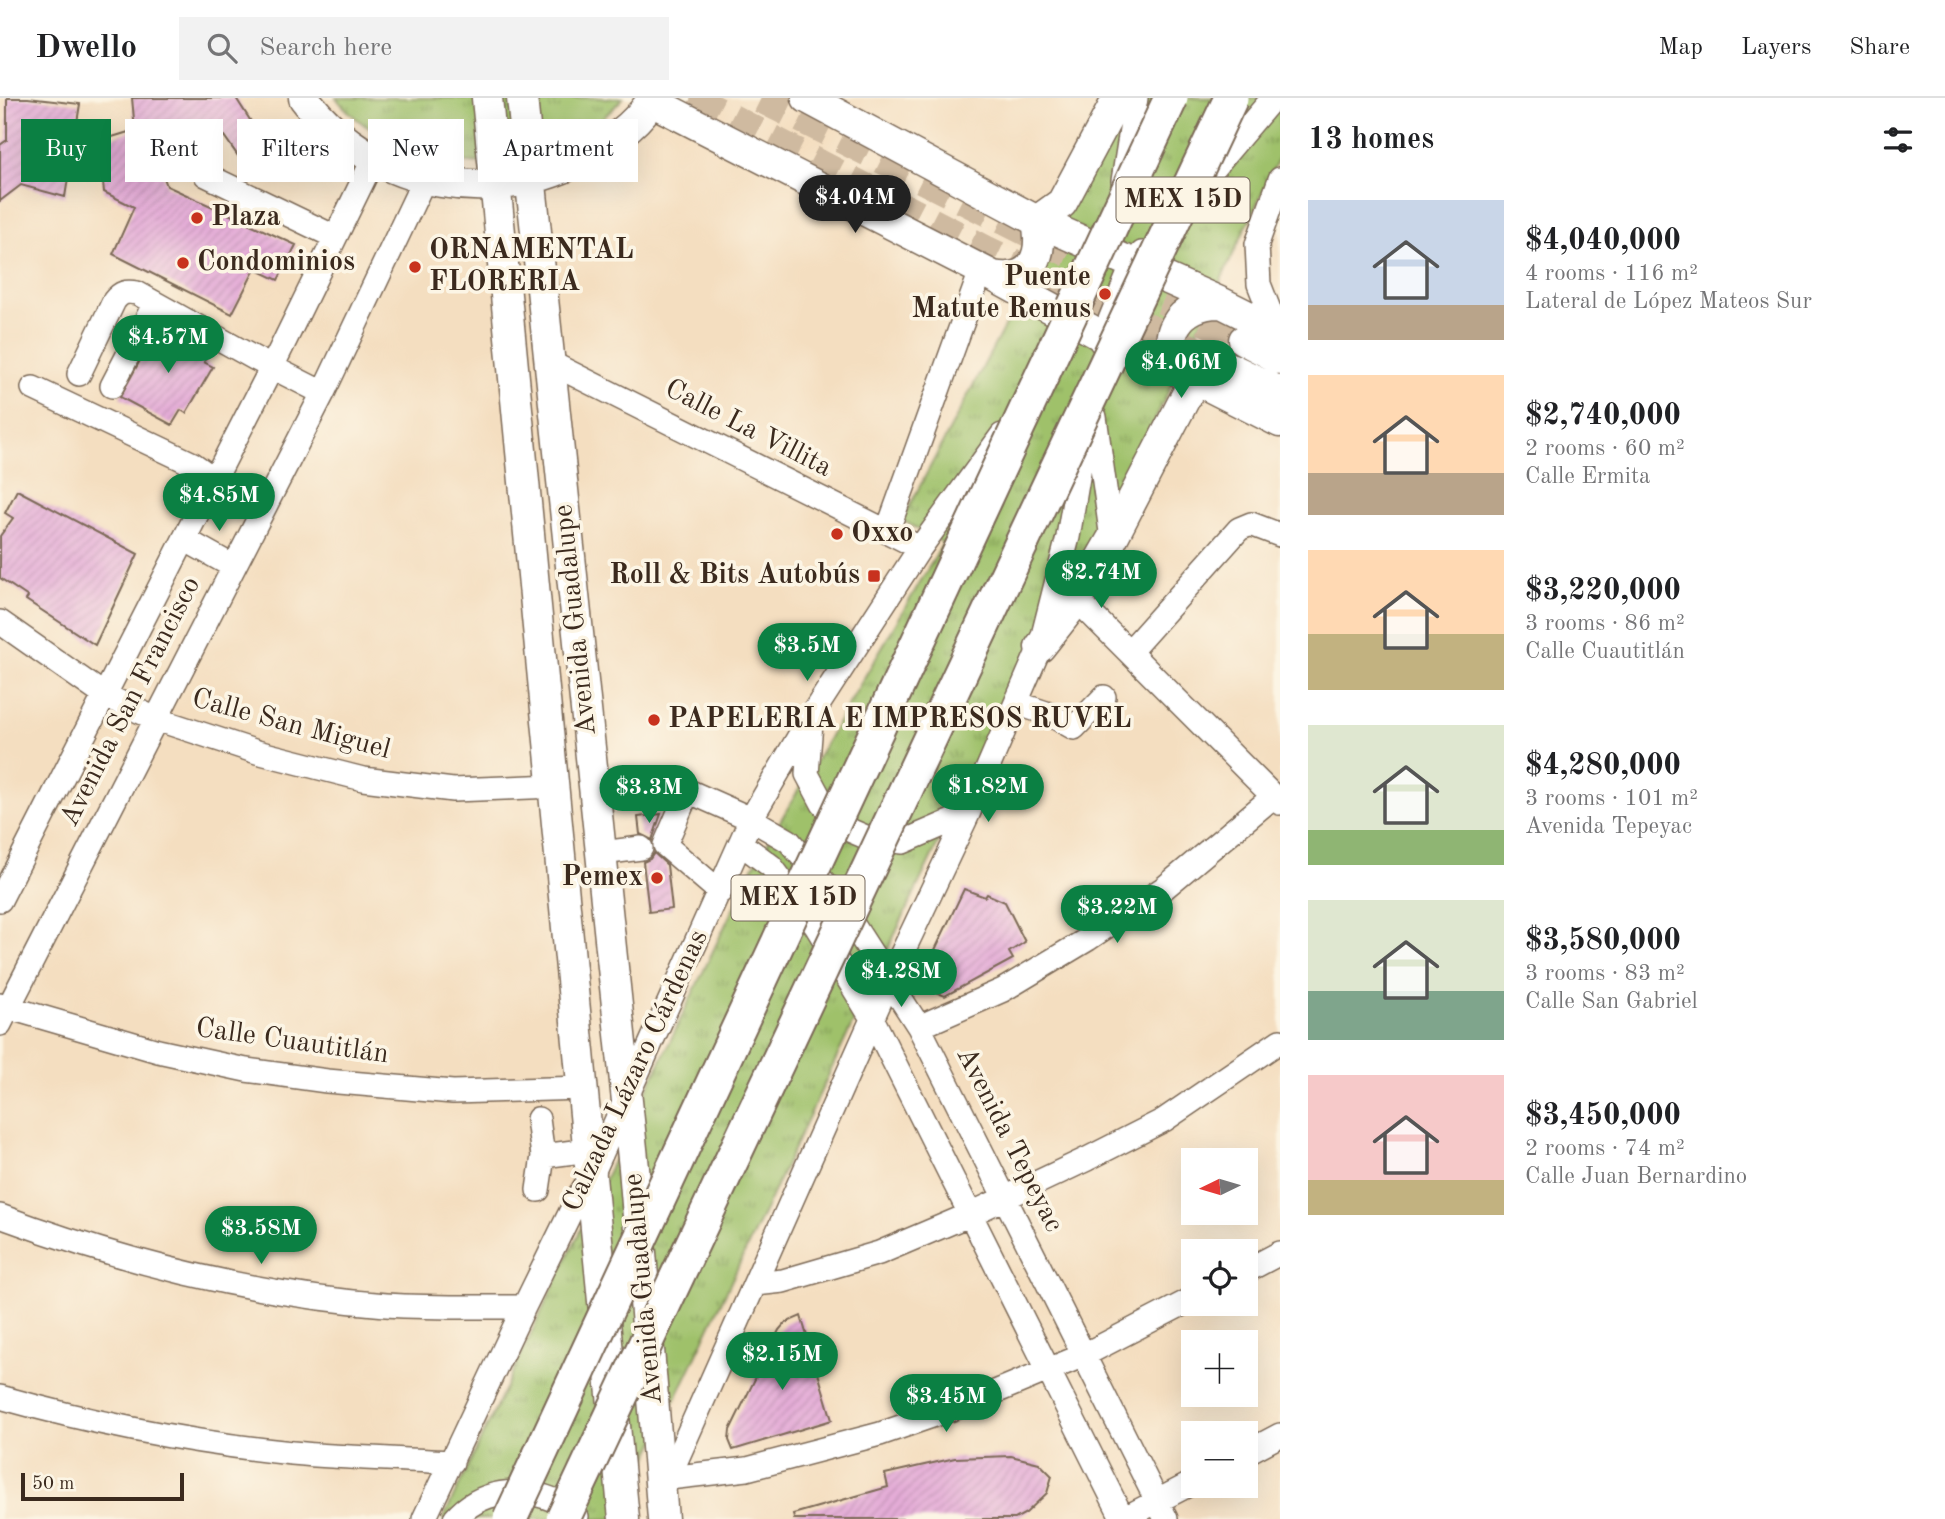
<!DOCTYPE html>
<meta charset="utf-8">
<style>
body{margin:0;font-family:"Old Standard TT",serif;background:#f2f2f2;color:#202124;height:100vh;display:flex;flex-direction:column;font-size:26px;white-space:nowrap}
*{box-sizing:border-box;margin:0}
p{font-size:23px;color:#757577}
.icon{flex:none;width:38px;height:38px;fill:none;stroke:currentColor;stroke-width:2;stroke-linecap:round;stroke-linejoin:round}
.map{position:relative;flex:1;overflow:hidden}
.panel{display:flex;flex-direction:column;background:#fff;width:665px}
.panel>*{flex:none}
.hud{position:absolute;left:21px;top:21px;width:665px;height:63px;display:flex;gap:14px}
.needle{width:46px;rotate:265deg}
.buttons{position:absolute;left:1181px;top:1050px;display:grid;gap:14px}
.buttons a{display:grid;place-items:center;width:77px;height:77px;border-radius:0px;background:#fff;box-shadow:0 7px 28px #0002;font-size:35px}
.scale{position:absolute;left:21px;bottom:18px;width:163px;box-sizing:border-box;padding-left:7px;border:4px solid #3b2a1e;border-top:0;font-size:19px;line-height:24px;white-space:nowrap;color:#3b2a1e;-webkit-text-stroke:5px #fcf5e5;paint-order:stroke}
.price{position:absolute;translate:-50% -60px;padding:0 16px;border-radius:24px;background:#0b8043;color:#fff;font-size:23px;line-height:46px;filter:drop-shadow(0 2px 4px #0008)}
.price::after{content:'';position:absolute;left:50%;top:42px;width:21px;height:16px;margin-left:-10px;background:inherit;clip-path:polygon(0 0,100% 0,50% 100%)}
.price.active{background:#222;color:#fff}
ul{padding:0;list-style:none}
li{display:flex;align-items:center;gap:21px;height:175px;padding:0 28px}
li span{display:grid;place-items:center;flex:none;width:196px;height:140px;border-radius:0px;color:#555}
li>.icon{margin-inline-start:auto}
span .icon{width:84px;height:84px;fill:#fffc;stroke-width:1}
li b{font-size:30px}
h2{display:flex;justify-content:space-between;align-items:center;height:84px;padding:0 28px;font-size:30px}
.pill{padding:0 24px;border-radius:0px;background:#fff;box-shadow:0 7px 28px #0002;font-size:24px;line-height:63px}
.pill.active{background:#0b8043;color:#fff}
header{display:flex;align-items:center;gap:42px;box-sizing:border-box;height:98px;padding:0 35px;background:#fff;border-bottom:2px solid #e0e0e0}
header strong{font-size:33px}
nav{display:flex;gap:38px;margin-inline-start:auto;font-size:24px}
.search{width:490px;height:63px;background:#f2f2f2;display:flex;align-items:center;gap:18px;box-sizing:border-box;padding:0 24px;border-radius:0px;color:#757577;font-size:26px}
main{display:flex;flex:1;min-height:0}
.map>svg:first-child{display:block}
.park{fill:url(#park-tufts);stroke:#6d7644;stroke-width:2}
.building{fill:url(#building-hatch)}
.lines{fill:none;stroke-linecap:round;stroke-linejoin:round}
.major-tunnel{stroke:#cfbaa0;stroke-width:30;stroke-dasharray:30 15;stroke-linecap:butt}
.minor-casing{stroke:#7c6957;stroke-width:26}
.major-casing{stroke:#7c6957;stroke-width:33}
.minor{stroke:#fff;stroke-width:23}
.major{stroke:#fff;stroke-width:30}
.highway-bridge-casing{stroke:#7c6957;stroke-width:37;stroke-linecap:butt}
.highway-bridge{stroke:#fff;stroke-width:33}
.poi-dot{fill:#c8321e;stroke:#fcf5e5;stroke-width:2.5}
.labels{text-anchor:middle;dominant-baseline:central;stroke-width:7;stroke-linejoin:round;paint-order:stroke}
.shield{fill:#fcf5e5;stroke:#75675a;stroke-width:2}
.shield-label{font-size:26px;font-weight:bold;fill:#3b2a1e}
.poi-label{font-size:28px;font-weight:bold;fill:#3b2a1e;stroke:#fcf5e5;text-anchor:start}
.street-label{font-size:28px;fill:#3b2a1e;stroke:#fcf5e5}
</style>
<header>
<strong>Dwello</strong>
<div class="search"><svg class="icon" aria-label="search" viewBox="0 0 24 24"><circle cx="10" cy="10" r="6"/><path d="M15 15l6 6"/></svg>Search here</div>
<nav><a>Map</a><a>Layers</a><a>Share</a></nav>
</header>
<main>
<div class="map">
<svg width="1280" height="1421" viewBox="0 0 1280 1421">
<defs>
<pattern id="park-tufts" width="24" height="20" patternUnits="userSpaceOnUse" patternTransform="scale(1.75)"><rect width="24" height="20" fill="#9fc16b"/><path d="M3 7l-1-3M5 7V3M7 7l1-3M15 17l-1-3M17 17v-4M19 17l1-3" fill="none" stroke="#839d57"/></pattern>
<pattern id="building-hatch" width="6" height="6" patternUnits="userSpaceOnUse" patternTransform="scale(1.75)"><rect width="6" height="6" fill="#e4acd7"/><path d="M-1 1l2-2M0 6l6-6M5 7l2-2" fill="none" stroke="#c494b8"/></pattern>
</defs>
<rect width="100%" height="100%" fill="#fcf5e5"/>
<filter id="ink" filterUnits="userSpaceOnUse"><feTurbulence type="fractalNoise" baseFrequency=".0143" numOctaves="2"/><feDisplacementMap in="SourceGraphic" scale="14" xChannelSelector="R" yChannelSelector="G"/><feConvolveMatrix kernelMatrix="1 2 1 2 8 2 1 2 1" color-interpolation-filters="sRGB"/></filter>
<filter id="wash" filterUnits="userSpaceOnUse"><feTurbulence type="fractalNoise" baseFrequency=".00686" numOctaves="4" result="noise"/><feDisplacementMap in="SourceGraphic" scale="28" xChannelSelector="R" yChannelSelector="G"/><feGaussianBlur stdDeviation="1.57" result="paint"/><feColorMatrix in="noise" values="0 0 0 0 0 0 0 0 0 0 0 0 0 0 0 0 0 1.4 0 .05"/><feComposite in="paint" operator="in"/></filter>
<g filter="url(#wash)">
<rect width="100%" height="100%" fill="#f4dec0"/>
<!-- park -->
<path class="park" d="M336,0H623C566,65 478,81 400,47C376,37 352,20 336,0Z
M1125,0H1280V57L1082,476L979,658L619,1421H443L751,773L943,445L902,422Z"/>
<g id="blocks">
<!-- building -->
<path class="building" d="M7,0H28L80,6L65,99L21,87L0,103V47L7,42Z
M132,0H236L282,72L267,80L252,78L224,38L156,58L167,88L296,147L278,182L255,171L232,216L113,156L134,109L104,94L99,43L135,32Z
M160,226L210,252L204,264L213,269L186,315L181,312L172,327L120,299Z
M17,392L138,456L95,547L26,502L28,499L0,480V438L13,420L5,415Z
M661,716L652,742L640,736L638,719Z
M654,755L667,767L672,811L649,814L643,764L650,761Z
M964,791L985,799L987,796L1005,804L1025,844L1009,854L1013,861L945,898L930,892L923,877Z
M801,1218L832,1322L733,1352L729,1342L730,1332L779,1232L785,1225Z
M1011,1358L1039,1365L1052,1378L1047,1395L1026,1415L1015,1421H794L793,1416L888,1389L885,1376L955,1360Z"/>
</g>
</g>
<g filter="url(#ink)">
<use href="#blocks" fill-opacity="0" stroke="#7c6957" stroke-width="2"/>
<g class="lines">
<!-- major-tunnel -->
<path class="major-tunnel" d="M691,0L987,153L1230,270
M761,0L1244,242"/>
<defs>
<path id="minor" d="M206,77L335,139
M1123,83L1136,0
M1200,86L1273,0
M1277,232L1259,186L1257,146L1280,81
M1101,244L1133,165L1142,155
M549,264L920,450
M79,276L114,203C121,194 126,193 137,195L254,260L323,295
M112,288L155,205
M33,290L193,366L214,381
M1095,319L1112,441
M887,434L981,173
M184,441L234,469
M1077,502L1280,705
M0,524L104,597L156,621L257,654L363,681L453,692L554,688
M1130,553L1239,431L1251,426L1280,437
M1016,605L1049,616L1074,630L1104,599
M811,625L807,676L823,706L847,731L868,740L903,744L968,716
M594,685L627,682L661,686L688,693L751,721L789,743L832,794L919,929L1166,1421
M688,693L665,747L720,794
M740,745L771,768L816,828L873,922L1123,1421
M602,755L641,750
M0,802L272,269L373,62
M0,907L158,953L246,972L327,983L453,994L583,990
M0,926L323,295L424,82
M919,929L1003,892L1088,841L1164,790L1274,698
M538,1021L543,1058L538,1092
M543,1058L589,1052
M0,1118C124,1164 254,1197 386,1207C432,1210 478,1209 524,1209
M1246,1173L1280,1155
M755,1186L783,1183L879,1155L971,1116L1087,1061L1164,1022L1280,943
M0,1299C96,1326 193,1345 292,1355C345,1360 399,1361 452,1364
M1246,1355L1280,1337
M669,1380L747,1371L880,1336L964,1307L1084,1257L1194,1200
M660,1399L889,883L968,716L1040,549L1068,439L1087,326
M424,1421L524,1209L578,1099L591,1079L751,721L811,618L920,450L1002,337
M455,1421C480,1392 520,1388 554,1402C562,1406 570,1413 577,1419
M1123,1421L1194,1384"/>
<path id="major" d="M304,0C374,93 502,114 599,51C620,37 640,22 653,0
M487,0L624,1421
M522,0L634,1070L663,1421
M807,0L1037,123L1222,205L1280,234
M651,3L993,178L1102,238L1185,276L1280,324
M993,178C1033,185 1044,158 1037,123L1062,105L1118,0
M1244,242L1280,261
M1230,270L1280,294
M1185,276C1154,242 1179,203 1222,205
M1040,549L1077,502L1112,441L1195,281"/>
</defs>
<!-- minor casing -->
<use href="#minor" class="minor-casing"/>
<!-- major casing -->
<use href="#major" class="major-casing"/>
<!-- minor -->
<use href="#minor" class="minor"/>
<!-- major -->
<use href="#major" class="major"/>
<defs>
<path id="highway-bridge" d="M510,1421L1171,0
M563,1421L1231,0"/>
</defs>
<!-- highway-bridge casing -->
<use href="#highway-bridge" class="highway-bridge-casing"/>
<!-- highway-bridge -->
<use href="#highway-bridge" class="highway-bridge"/>
</g>
</g>
<!-- markers -->
<g class="poi-dot">
<circle cx="197" cy="120" r="7"/>
<circle cx="183" cy="165" r="7"/>
<circle cx="415" cy="169" r="7"/>
<circle cx="1105" cy="196" r="7"/>
<circle cx="837" cy="436" r="7"/>
<rect x="867" y="471" width="14" height="14" rx="3.5"/>
<circle cx="654" cy="622" r="7"/>
<circle cx="657" cy="780" r="7"/>
</g>
<g class="labels">
<!-- shield labels -->
<g class="shield">
<rect x="1116.5" y="79.5" width="133" height="45" rx="5"/>
<rect x="731.5" y="777.5" width="133" height="45" rx="5"/>
</g>
<g class="shield-label">
<text x="1183" y="102">MEX 15D</text>
<text x="798" y="800">MEX 15D</text>
</g>
<!-- poi labels -->
<g class="poi-label">
<text x="211" y="120">Plaza</text>
<text x="429" y="153">ORNAMENTAL<tspan x="429" dy="32">FLORERIA</tspan></text>
<text x="197" y="165">Condominios</text>
<text x="1091" y="180" text-anchor="end">Puente<tspan x="1091" dy="32">Matute Remus</tspan></text>
<text x="851" y="436">Oxxo</text>
<text x="860" y="478" text-anchor="end">Roll &amp; Bits Autobús</text>
<text x="668" y="622">PAPELERIA E IMPRESOS RUVEL</text>
<text x="643" y="780" text-anchor="end">Pemex</text>
</g>
<!-- street labels -->
<g class="street-label">
<text transform="translate(748 331) rotate(27)">Calle La Villita</text>
<text transform="translate(576 522) rotate(-96)">Avenida Guadalupe</text>
<text transform="translate(131 604) rotate(-63)">Avenida San Francisco</text>
<text transform="translate(291 627) rotate(15)">Calle San Miguel</text>
<text transform="translate(292 944) rotate(8)">Calle Cuautitlán</text>
<text transform="translate(636 973) rotate(-65)">Calzada Lázaro Cárdenas</text>
<text transform="translate(1009 1042) rotate(63)">Avenida Tepeyac</text>
<text transform="translate(644 1191) rotate(-95)">Avenida Guadalupe</text>
</g>
</g>
</svg>
<div class="buttons">
<a><svg class="needle" viewBox="-14 -14 28 28"><path d="M0-13l5 13h-10z" fill="#e53935"/><path d="M0 13l5-13h-10z" fill="#757577"/></svg></a>
<a><svg class="icon" aria-label="locate" viewBox="0 0 24 24"><circle cx="12" cy="12" r="6"/><path d="M12 2v4M12 18v4M2 12h4M18 12h4"/></svg></a>
<a>+</a>
<a>−</a>
</div>
<div class="scale">50 m</div>
<b class="price active" style="left:855px;top:137px">$4.04M</b>
<b class="price" style="left:168px;top:277px">$4.57M</b>
<b class="price" style="left:1181px;top:302px">$4.06M</b>
<b class="price" style="left:219px;top:435px">$4.85M</b>
<b class="price" style="left:1101px;top:512px">$2.74M</b>
<b class="price" style="left:807px;top:585px">$3.5M</b>
<b class="price" style="left:988px;top:726px">$1.82M</b>
<b class="price" style="left:649px;top:727px">$3.3M</b>
<b class="price" style="left:1117px;top:847px">$3.22M</b>
<b class="price" style="left:901px;top:911px">$4.28M</b>
<b class="price" style="left:261px;top:1168px">$3.58M</b>
<b class="price" style="left:782px;top:1294px">$2.15M</b>
<b class="price" style="left:946px;top:1336px">$3.45M</b>
<div class="hud">
<a class="pill active">Buy</a>
<a class="pill">Rent</a>
<a class="pill">Filters</a>
<a class="pill">New</a>
<a class="pill">Apartment</a>
</div>
</div>
<section class="panel">
<h2>13 homes<svg class="icon" aria-label="filters" viewBox="0 0 24 24"><path d="M4 7h16M4 17h16"/><circle cx="9" cy="7" r="2"/><circle cx="15" cy="17" r="2"/></svg></h2>
<ul>
<li><span style="background:linear-gradient(#c9d6e8 75%,#b9a48a 0)"><svg class="icon" aria-label="home" viewBox="0 0 24 24"><path d="M3 11l9-7 9 7M6 9v11h12V9"/></svg></span><div><b>$4,040,000</b><p>4 rooms · 116 m²</p><p>Lateral de López Mateos Sur</p></div></li>
<li><span style="background:linear-gradient(#ffd9b3 70%,#b9a48a 0)"><svg class="icon" aria-label="home" viewBox="0 0 24 24"><path d="M3 11l9-7 9 7M6 9v11h12V9"/></svg></span><div><b>$2,740,000</b><p>2 rooms · 60 m²</p><p>Calle Ermita</p></div></li>
<li><span style="background:linear-gradient(#ffd9b3 60%,#c2b280 0)"><svg class="icon" aria-label="home" viewBox="0 0 24 24"><path d="M3 11l9-7 9 7M6 9v11h12V9"/></svg></span><div><b>$3,220,000</b><p>3 rooms · 86 m²</p><p>Calle Cuautitlán</p></div></li>
<li><span style="background:linear-gradient(#dfe7d0 75%,#8fb573 0)"><svg class="icon" aria-label="home" viewBox="0 0 24 24"><path d="M3 11l9-7 9 7M6 9v11h12V9"/></svg></span><div><b>$4,280,000</b><p>3 rooms · 101 m²</p><p>Avenida Tepeyac</p></div></li>
<li><span style="background:linear-gradient(#dfe7d0 65%,#7fa58c 0)"><svg class="icon" aria-label="home" viewBox="0 0 24 24"><path d="M3 11l9-7 9 7M6 9v11h12V9"/></svg></span><div><b>$3,580,000</b><p>3 rooms · 83 m²</p><p>Calle San Gabriel</p></div></li>
<li><span style="background:linear-gradient(#f6c9c9 75%,#c2b280 0)"><svg class="icon" aria-label="home" viewBox="0 0 24 24"><path d="M3 11l9-7 9 7M6 9v11h12V9"/></svg></span><div><b>$3,450,000</b><p>2 rooms · 74 m²</p><p>Calle Juan Bernardino</p></div></li>
</ul>
</section>
</main>
